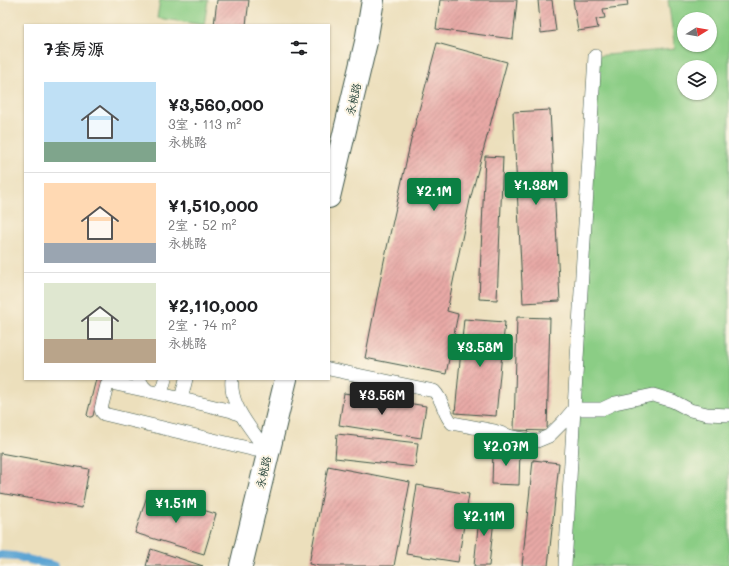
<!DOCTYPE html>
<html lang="zh">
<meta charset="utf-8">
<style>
body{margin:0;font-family:Mali,"LXGW WenKai TC",sans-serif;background:#f6f6f6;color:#202124;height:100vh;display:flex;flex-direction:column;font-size:15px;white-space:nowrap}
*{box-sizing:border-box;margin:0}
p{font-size:13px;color:#757577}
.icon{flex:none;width:22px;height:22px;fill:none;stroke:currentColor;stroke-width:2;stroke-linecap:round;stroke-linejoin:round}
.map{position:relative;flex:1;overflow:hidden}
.panel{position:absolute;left:24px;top:24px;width:306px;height:356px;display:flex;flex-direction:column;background:#fff;border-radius:0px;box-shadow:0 1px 3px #0004}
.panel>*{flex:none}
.needle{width:26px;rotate:79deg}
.controls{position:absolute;left:677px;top:12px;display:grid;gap:8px}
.controls a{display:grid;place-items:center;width:40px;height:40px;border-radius:50%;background:#fff;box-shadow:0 1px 3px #0004;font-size:20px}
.price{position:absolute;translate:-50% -34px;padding:0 9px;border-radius:4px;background:#0b8043;color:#fff;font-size:13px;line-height:26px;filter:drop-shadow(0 1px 2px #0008)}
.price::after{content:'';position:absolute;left:50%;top:24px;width:12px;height:9px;margin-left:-6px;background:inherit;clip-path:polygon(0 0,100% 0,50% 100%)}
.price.current{background:#222;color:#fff}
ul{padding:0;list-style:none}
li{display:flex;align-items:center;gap:12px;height:100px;padding:0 20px}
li+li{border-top:1px solid #e0e0e0}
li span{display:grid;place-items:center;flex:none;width:112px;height:80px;border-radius:0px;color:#555}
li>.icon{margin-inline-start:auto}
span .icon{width:48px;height:48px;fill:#fffc;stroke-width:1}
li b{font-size:17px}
h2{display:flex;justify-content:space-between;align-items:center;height:48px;padding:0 20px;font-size:17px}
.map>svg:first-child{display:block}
.green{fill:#8bcd85;stroke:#55855c;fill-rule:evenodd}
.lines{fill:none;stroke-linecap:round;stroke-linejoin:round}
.stream{stroke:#5ca4d3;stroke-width:8}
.building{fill:url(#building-hatch)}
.lane-casing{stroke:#3e5548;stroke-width:14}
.primary-casing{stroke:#3e5548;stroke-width:24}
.lane{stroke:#fff;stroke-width:13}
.primary{stroke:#fff;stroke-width:22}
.labels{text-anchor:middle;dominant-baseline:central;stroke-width:4;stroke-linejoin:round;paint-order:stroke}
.street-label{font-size:11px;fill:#1f3d34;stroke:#fcf5e5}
</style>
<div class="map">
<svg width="729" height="566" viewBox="0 0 729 566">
<defs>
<pattern id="building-hatch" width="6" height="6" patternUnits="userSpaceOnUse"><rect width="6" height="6" fill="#e8a9a6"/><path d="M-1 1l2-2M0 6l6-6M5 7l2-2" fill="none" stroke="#bb8b88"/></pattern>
</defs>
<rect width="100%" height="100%" fill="#fcf5e5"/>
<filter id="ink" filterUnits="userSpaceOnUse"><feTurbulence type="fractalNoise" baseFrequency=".025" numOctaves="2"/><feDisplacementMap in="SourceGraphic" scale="8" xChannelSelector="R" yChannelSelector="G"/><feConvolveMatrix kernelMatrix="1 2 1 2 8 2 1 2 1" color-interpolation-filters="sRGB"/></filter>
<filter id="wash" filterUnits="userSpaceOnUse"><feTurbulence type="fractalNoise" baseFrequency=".012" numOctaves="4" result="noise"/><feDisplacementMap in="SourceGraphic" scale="16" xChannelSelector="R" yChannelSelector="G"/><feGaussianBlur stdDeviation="0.9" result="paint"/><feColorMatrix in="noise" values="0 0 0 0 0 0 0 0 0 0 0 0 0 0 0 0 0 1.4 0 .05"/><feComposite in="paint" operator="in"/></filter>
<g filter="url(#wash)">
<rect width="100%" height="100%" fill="#ecdfbc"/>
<!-- green -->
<path class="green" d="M160,0H208L204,25L157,18Z
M668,0H729V566H565L595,56L675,49ZM684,19H710V45H684ZM684,67H710V93H684Z"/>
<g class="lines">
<!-- stream -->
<path class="stream" d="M0,555L14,556L55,566"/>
</g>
<g id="blocks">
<!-- building -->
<path class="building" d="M217,0H249L246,25H214Z
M440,0H517L513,39L436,29Z
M538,0H552L556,31L541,33Z
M573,0H627L628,6L603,9L605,18L596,19L598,28L578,31Z
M437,43L507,62L470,200L447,311L458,314L446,374L365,358L384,261L411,140Z
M550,110L560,301L523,303L513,112Z
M485,156L503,157L497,300L479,299Z
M517,317L550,318L547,431L514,430Z
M464,319L505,322L496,416L455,413Z
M96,379H102L93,416L91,417H89L87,415Z
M344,393L426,406L421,438L339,425Z
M337,434L418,443L415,467L335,458Z
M493,450H520L519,485L492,484Z
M0,453L89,469L82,508L0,493Z
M533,460L559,463L548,566H522Z
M328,466L410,482L394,566H319L309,564Z
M417,485L469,494L458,562L406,554Z
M148,493L216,514L204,554L135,533Z
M480,508L495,510L489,566H474Z
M151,549L203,566H146Z"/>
</g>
</g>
<g filter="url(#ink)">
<use href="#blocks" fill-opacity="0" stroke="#3e5548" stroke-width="1"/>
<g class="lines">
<defs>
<path id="lane" d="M329,369L434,391C444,401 443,414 452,423L494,431L512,437L537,441L549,436L563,422L574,409L595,56
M139,379L143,386L148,391L232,411L241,415
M232,379C230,398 240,414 250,428C257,438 263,444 265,456
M148,391L111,383L107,385L101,409L102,412L104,414L264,452
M161,394L165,379
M181,399L186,379
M565,566L574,409H602L615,403L653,395L673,401L690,410L707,414L729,415"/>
<path id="primary" d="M329,197L366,42L373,0
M241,566L286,379"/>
</defs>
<!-- lane casing -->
<use href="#lane" class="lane-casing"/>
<!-- primary casing -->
<use href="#primary" class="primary-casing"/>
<!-- lane -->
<use href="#lane" class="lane"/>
<!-- primary -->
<use href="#primary" class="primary"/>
</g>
</g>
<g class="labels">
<!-- street labels -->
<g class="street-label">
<text transform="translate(353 99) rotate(-77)">永桃路</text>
<text transform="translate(263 472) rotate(-77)">永桃路</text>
</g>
</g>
</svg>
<div class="controls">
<a><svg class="needle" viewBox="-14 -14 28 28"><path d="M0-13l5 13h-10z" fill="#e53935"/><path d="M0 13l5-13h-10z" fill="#757577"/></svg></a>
<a><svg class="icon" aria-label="layers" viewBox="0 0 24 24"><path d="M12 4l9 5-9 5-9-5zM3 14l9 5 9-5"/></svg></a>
</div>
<b class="price" style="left:536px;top:206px">¥1.38M</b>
<b class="price" style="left:434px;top:212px">¥2.1M</b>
<b class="price" style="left:480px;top:368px">¥3.58M</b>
<b class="price current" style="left:382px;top:416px">¥3.56M</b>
<b class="price" style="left:506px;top:467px">¥2.07M</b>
<b class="price" style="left:176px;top:524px">¥1.51M</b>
<b class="price" style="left:484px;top:537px">¥2.11M</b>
<section class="panel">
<h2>7套房源<svg class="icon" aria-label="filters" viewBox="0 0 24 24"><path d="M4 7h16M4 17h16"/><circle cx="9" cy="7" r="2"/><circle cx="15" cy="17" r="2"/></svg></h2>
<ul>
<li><span style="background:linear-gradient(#bfe0f5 75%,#7fa58c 0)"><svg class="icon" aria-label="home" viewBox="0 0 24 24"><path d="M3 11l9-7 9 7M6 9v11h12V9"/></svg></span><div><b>¥3,560,000</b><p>3室 · 113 m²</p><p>永桃路</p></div></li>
<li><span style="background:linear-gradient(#ffd9b3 75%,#9aa5b1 0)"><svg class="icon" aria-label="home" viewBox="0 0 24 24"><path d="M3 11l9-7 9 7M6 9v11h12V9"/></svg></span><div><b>¥1,510,000</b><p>2室 · 52 m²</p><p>永桃路</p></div></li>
<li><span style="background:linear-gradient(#dfe7d0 70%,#b9a48a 0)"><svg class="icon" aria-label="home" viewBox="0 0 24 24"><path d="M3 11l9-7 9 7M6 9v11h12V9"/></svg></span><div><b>¥2,110,000</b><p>2室 · 74 m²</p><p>永桃路</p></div></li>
</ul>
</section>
</div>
